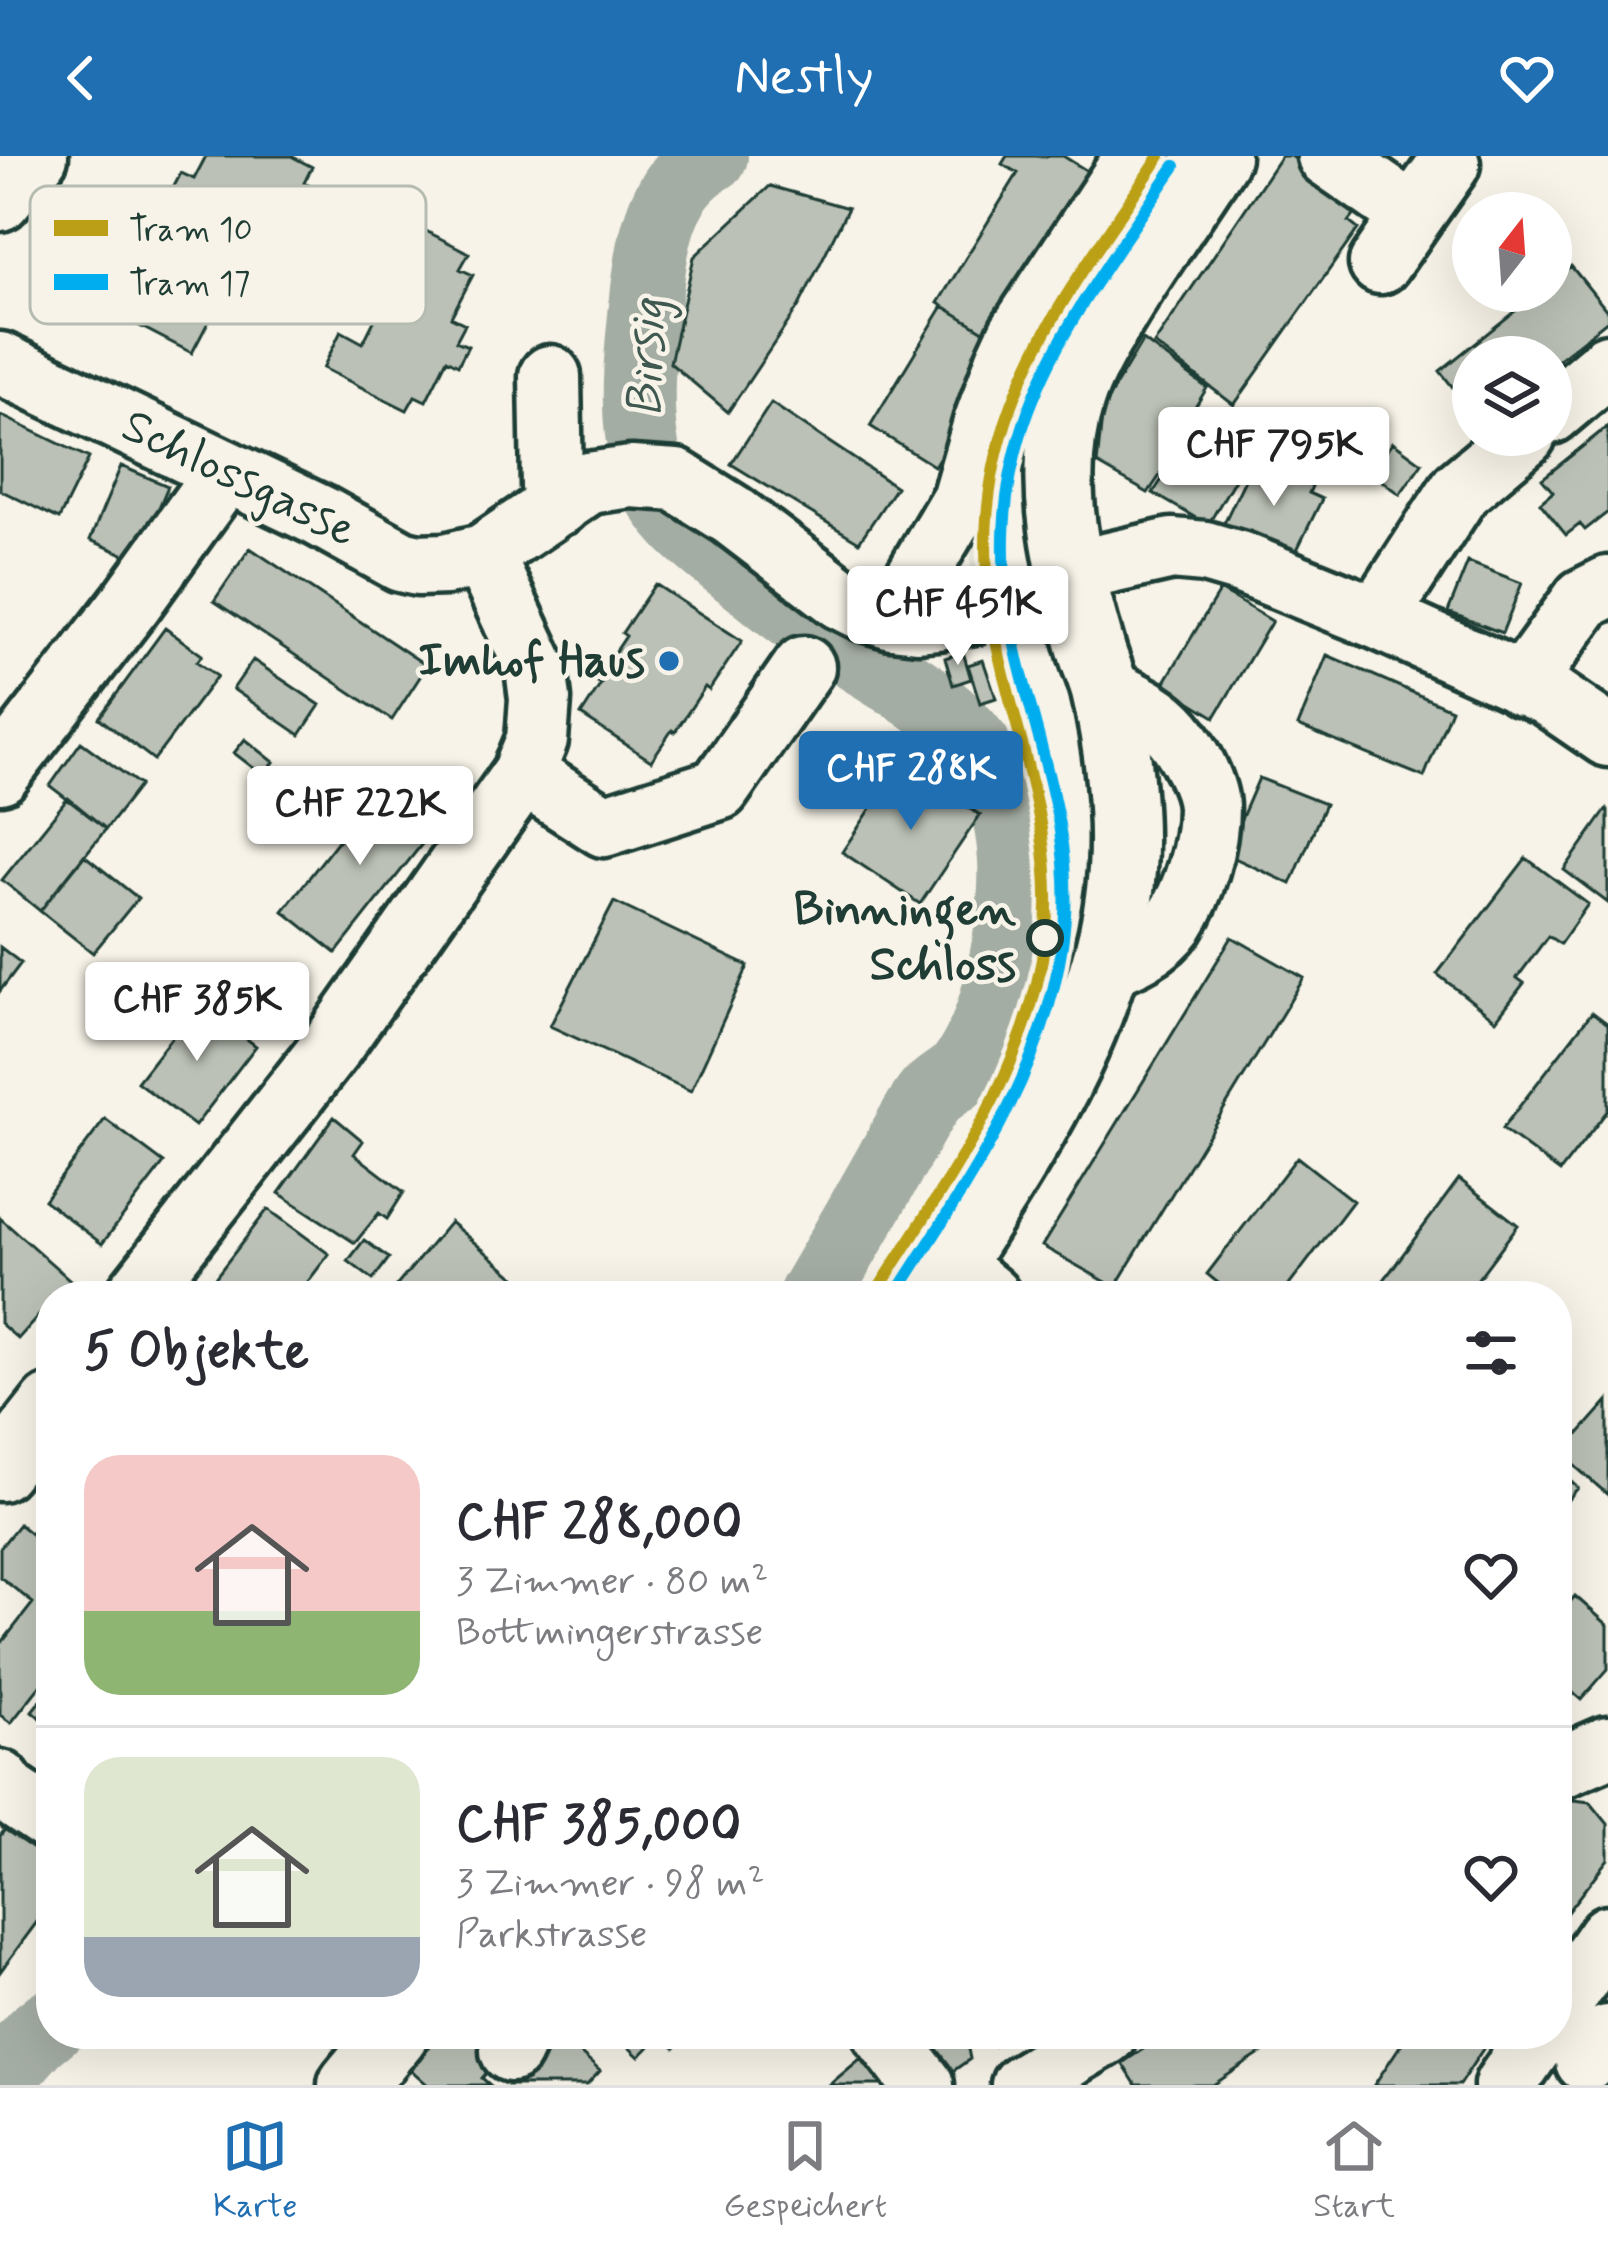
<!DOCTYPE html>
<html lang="de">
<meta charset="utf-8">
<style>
body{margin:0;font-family:Mynerve,sans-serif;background:#f7f7f7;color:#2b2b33;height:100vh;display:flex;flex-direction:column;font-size:45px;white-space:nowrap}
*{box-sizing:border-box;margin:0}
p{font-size:39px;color:#7c7c81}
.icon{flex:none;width:66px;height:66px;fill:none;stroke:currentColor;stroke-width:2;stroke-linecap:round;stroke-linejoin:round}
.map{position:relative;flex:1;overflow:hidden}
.sheet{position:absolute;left:36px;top:1125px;width:1536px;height:768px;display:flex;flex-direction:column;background:#fff;border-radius:48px;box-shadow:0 12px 48px #0002}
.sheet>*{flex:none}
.needle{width:78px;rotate:17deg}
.buttons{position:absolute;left:1452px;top:36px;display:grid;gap:24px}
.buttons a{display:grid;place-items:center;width:120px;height:120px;border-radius:50%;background:#fff;box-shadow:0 12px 48px #0002;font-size:60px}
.price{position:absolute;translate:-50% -102px;padding:0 27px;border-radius:12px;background:#fff;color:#222;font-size:39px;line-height:78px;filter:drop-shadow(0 3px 6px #0008)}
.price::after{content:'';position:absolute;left:50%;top:72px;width:36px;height:27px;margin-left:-18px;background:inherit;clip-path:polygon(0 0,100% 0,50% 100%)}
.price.active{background:#1f6fb2;color:#fff}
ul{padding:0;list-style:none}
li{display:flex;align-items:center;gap:36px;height:300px;padding:0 48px}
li+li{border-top:3px solid #e1e1e2}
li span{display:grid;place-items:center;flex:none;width:336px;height:240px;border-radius:36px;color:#555}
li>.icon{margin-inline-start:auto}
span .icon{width:144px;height:144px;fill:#fffc;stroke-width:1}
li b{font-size:51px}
h2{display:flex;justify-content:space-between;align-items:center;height:144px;padding:0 48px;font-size:51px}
header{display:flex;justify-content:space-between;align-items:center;height:156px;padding:0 48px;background:#1f6fb2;color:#fff;font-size:54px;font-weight:600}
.dock{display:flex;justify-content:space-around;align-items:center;height:168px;border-top:3px solid #e1e1e2;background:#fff;font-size:33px;color:#7c7c81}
.dock a{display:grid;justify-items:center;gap:6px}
.dock .active{color:#1f6fb2}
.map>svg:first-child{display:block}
.built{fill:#e5e4d9}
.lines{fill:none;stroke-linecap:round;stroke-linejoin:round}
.river{stroke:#a4ada3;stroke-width:72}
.building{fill:#bbc1b6;stroke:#1f3d34;stroke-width:3}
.minor-casing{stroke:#1f3d34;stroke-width:69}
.major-casing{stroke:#1f3d34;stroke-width:75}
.minor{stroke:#f7f3e8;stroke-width:60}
.major{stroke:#f7f3e8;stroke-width:66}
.tram-1-casing{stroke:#f7f3e8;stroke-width:21}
.tram-2-casing{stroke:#f7f3e8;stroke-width:21}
.tram-1{stroke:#bba017;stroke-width:12}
.tram-2{stroke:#00aeef;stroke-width:12}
.poi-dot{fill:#1f6fb2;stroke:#f7f3e8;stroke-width:4.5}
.stop-dot{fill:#f7f3e8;stroke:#1f3d34;stroke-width:6}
.labels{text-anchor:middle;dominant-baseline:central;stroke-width:9;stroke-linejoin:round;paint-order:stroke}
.street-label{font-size:48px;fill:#1f3d34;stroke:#f7f3e8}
.poi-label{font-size:48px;font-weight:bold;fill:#1f3d34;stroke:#f7f3e8;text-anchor:end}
.stop-label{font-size:48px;font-weight:bold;fill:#1f3d34;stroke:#f7f3e8;text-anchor:end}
.water-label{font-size:51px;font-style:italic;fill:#405950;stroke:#f7f3e8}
.key{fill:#f7f3e8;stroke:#b6bcb2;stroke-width:3}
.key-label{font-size:33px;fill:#1f3d34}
</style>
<header><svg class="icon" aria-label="back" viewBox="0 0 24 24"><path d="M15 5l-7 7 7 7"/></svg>Nestly<svg class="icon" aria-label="heart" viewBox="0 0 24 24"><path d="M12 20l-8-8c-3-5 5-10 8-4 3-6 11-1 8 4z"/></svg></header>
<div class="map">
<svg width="1608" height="1929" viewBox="0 0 1608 1929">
<rect width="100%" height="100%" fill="#f7f3e8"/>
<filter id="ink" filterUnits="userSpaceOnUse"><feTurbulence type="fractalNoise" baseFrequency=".00833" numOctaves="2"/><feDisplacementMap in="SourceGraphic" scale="24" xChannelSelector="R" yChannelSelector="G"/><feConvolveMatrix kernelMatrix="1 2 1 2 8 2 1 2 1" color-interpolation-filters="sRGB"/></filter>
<g filter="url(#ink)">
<!-- built -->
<path class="built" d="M1146,0H1191L1048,222L1021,305L1012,382V423L971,432L970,347L998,247Z"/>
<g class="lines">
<!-- river -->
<path class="river" d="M712,0C661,29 654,80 647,133C641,187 631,261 649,314C664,357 695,381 730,408C757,429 782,451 810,470C908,537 1006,564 1014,704C1017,761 999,868 963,914C953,925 937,931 928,943C914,962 903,985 891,1006C866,1051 840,1095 814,1140
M0,1921L35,1881L51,1868"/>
</g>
<!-- building -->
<path class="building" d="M206,0H291L312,11L304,27L321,35L305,67L283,56L264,93L242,82L223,120L210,113L192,149L212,159L192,197L107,153L115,136L104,130L125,89L112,82L122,62L135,69L145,52L159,59L181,17L194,23Z
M1007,0H1063L1105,26L1005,188L938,147L1018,17L1002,8Z
M1281,0H1291L1362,49L1349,66L1358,73L1234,249L1154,188Z
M770,30L848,52L799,150L728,256L670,207L694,101Z
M387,55L469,97L460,113L473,119L451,161L465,168L456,185L468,190L458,209L447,203L426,245L415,240L407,254L323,212L341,175L363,187L380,153L367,147L387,105L367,94Z
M1571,110L1608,156V164L1551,209V201H1473V257L1440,215L1540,135H1551V126Z
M943,150L1008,190L934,310L870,270Z
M1143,184L1207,232L1173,287H1182L1148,337L1097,308L1103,251Z
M771,247L896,331L859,386L731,308Z
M0,259L89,302L59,363L0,334Z
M1198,269L1249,299L1208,369L1153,337Z
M1608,270V356L1585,374L1580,368L1566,379L1540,347L1553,336L1542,323Z
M1393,286L1422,307L1400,338L1371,316Z
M1253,307L1270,315L1273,309L1313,328L1309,337L1322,343L1293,402L1223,369Z
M121,310L168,330L137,404L90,384Z
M250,392L427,510L392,564L214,445Z
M1468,406L1522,427L1502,477L1448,456Z
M655,428L742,485L709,534L705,531L675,576L672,574L651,605L581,559L601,528L596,525L626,480L622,477Z
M1220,434L1272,465L1215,561L1163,529Z
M165,472L202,499L197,506L217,520L154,604L99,562Z
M963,496L971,523L953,529L945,502Z
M1327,499L1451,553L1424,621L1298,570Z
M253,504L320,549L300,579L233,533Z
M983,504L996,542L980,547L968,509Z
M245,583L274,606L264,620L234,597Z
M81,586L140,629L106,673L50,630Z
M901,607L980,659L920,748L842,696Z
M1259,622L1325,648L1291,728L1226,698Z
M383,627L437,669L336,797L283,755Z
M68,642L106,673L40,755L2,724Z
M1607,653L1608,654V747L1564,714Z
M84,699L138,742L93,797L40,755Z
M1526,702L1588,748L1560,788L1548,780L1517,822L1524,827L1496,864L1437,818Z
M614,746L748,810L691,935L550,870Z
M1232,781L1304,822L1115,1131L1042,1090Z
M0,791L21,807L0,835Z
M199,846L256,890L195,970L137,926Z
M1592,856L1608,868V954L1560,1016L1502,973Z
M334,961L363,985L354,998L404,1036L387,1063L379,1057L355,1087L279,1037Z
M105,963L164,1007L102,1088L44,1044Z
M1297,1001L1353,1045L1281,1140H1234L1207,1118Z
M1459,1023L1518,1069L1465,1140H1372Z
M268,1053L329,1098L297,1140H201Z
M0,1062L70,1124L56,1140H51V1146L18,1183L0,1167Z
M450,1066L526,1130L517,1140H388Z
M364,1084L389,1102L373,1124L348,1105Z
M1608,1245V1339L1561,1298Z
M1557,1313L1578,1332L1557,1356Z
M19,1368L51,1394V1516L11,1567L0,1559V1489L33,1447L0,1421V1392Z
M1575,1440L1608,1469V1513L1581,1544L1557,1523V1461Z
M51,1531V1571L32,1555Z
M1574,1644L1590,1646L1608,1668V1703L1565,1759L1557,1753V1652Z
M21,1652L51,1676V1747L0,1816V1680Z
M440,1878H494L509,1892L482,1922L490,1929H428L410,1913Z
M555,1878H559L600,1915L587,1929H509Z
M615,1878H688L675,1892L660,1879L639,1901Z
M904,1878H1011L994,1890L987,1880L968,1893L970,1903L933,1929Z
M1166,1878H1290L1213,1929H1136L1122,1907Z
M1408,1878H1493L1459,1929H1374Z
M861,1902L885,1929H829Z"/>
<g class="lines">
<defs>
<path id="minor" d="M1328,0L1413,59L1380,107
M0,44L37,0
M1413,59L1449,8
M0,207L320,360L401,405L418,409L446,408L483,399L536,512L540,543L537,584L523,618L329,894L136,1140
M550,220L552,331L560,348
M1551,257L1608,209
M483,399L589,327L631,321L676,324L732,359L842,443L864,454L892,462L918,465L938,463L1077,440
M1071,416L1172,393L1205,396L1239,406L1377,462L1548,539L1608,580
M892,462L962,343L984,267L1006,206L1019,178L1136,0
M1377,462L1460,334L1525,279
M1522,529L1584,443L1608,431
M1104,532C1129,545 1156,555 1174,577C1188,594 1208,630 1208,652C1208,689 1194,736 1174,767C1158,790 1130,802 1105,812
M0,617L131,447L226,315
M523,618L604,670L719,633L804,511
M949,1107L989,1140
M0,1314L51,1249
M1557,1613L1608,1591
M0,1625L8,1636L51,1665
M1557,1854L1608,1780
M884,1878L923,1929
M511,1895L519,1878
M1586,1905L1608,1880
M1022,1929L1106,1878
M1505,1929L1540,1878"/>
<path id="major" d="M929,1140C1011,1008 1111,874 1122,714C1126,658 1118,589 1105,534C1102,522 1097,511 1093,499C1069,416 1044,327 1071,241C1080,213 1096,185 1112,160C1144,105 1182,54 1216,0
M352,1929L394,1878"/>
</defs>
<!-- minor casing -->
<use href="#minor" class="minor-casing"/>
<!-- major casing -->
<use href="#major" class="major-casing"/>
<!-- minor -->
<use href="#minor" class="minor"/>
<!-- major -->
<use href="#major" class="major"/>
<defs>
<path id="tram-1" d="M874,1140C943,1030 1029,916 1045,783C1056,687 1023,599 1001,507C948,289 1044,170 1160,0"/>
<path id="tram-2" d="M895,1140C965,1030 1043,921 1062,789C1077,690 1041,597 1018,503C967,290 1062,175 1175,10"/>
</defs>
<!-- tram-1 casing -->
<use href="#tram-1" class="tram-1-casing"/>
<!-- tram-2 casing -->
<use href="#tram-2" class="tram-2-casing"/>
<!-- tram-1 -->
<use href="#tram-1" class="tram-1"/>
<!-- tram-2 -->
<use href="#tram-2" class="tram-2"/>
</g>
</g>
<!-- markers -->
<circle class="poi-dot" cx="669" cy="505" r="12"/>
<circle class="stop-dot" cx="1045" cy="782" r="16"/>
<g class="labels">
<!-- street labels -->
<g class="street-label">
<text transform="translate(239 323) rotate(26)">Schlossgasse</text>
</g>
<!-- poi labels -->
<g class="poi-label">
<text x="645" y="505">Imhof Haus</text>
</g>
<!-- stop labels -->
<g class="stop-label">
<text x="1016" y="754">Binningen<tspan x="1016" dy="55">Schloss</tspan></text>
</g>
<!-- water labels -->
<g class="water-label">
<text transform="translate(648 202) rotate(-88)">Birsig</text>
</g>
</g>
<!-- legend -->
<rect x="30" y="30" width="396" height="138" rx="18" class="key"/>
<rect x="54" y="64" width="54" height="16" fill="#bba017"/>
<rect x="54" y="118" width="54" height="16" fill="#00aeef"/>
<g class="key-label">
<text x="129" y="84">Tram 10</text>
<text x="129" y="138">Tram 17</text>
</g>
</svg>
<div class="buttons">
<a><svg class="needle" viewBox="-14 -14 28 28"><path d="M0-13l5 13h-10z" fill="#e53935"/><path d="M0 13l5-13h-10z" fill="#7c7c81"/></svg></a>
<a><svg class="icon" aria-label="layers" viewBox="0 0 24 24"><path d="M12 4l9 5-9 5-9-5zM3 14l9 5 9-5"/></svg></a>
</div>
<b class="price" style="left:1274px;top:353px">CHF 795K</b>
<b class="price" style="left:958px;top:512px">CHF 451K</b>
<b class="price active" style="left:911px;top:677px">CHF 288K</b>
<b class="price" style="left:360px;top:712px">CHF 222K</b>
<b class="price" style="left:197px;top:908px">CHF 385K</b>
<section class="sheet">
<h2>5 Objekte<svg class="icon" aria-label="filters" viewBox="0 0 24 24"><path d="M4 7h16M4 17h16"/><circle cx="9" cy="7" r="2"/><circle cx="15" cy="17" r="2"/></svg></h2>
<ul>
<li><span style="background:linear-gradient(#f6c9c9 65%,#8fb573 0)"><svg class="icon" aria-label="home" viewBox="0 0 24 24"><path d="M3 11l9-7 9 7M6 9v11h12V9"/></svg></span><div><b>CHF 288,000</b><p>3 Zimmer · 80 m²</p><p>Bottmingerstrasse</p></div><svg class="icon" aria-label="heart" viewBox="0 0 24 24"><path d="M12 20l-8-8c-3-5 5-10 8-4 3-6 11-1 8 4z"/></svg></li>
<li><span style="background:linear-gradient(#dfe7d0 75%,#9aa5b1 0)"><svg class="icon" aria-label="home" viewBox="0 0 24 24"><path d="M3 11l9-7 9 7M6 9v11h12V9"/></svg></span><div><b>CHF 385,000</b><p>3 Zimmer · 98 m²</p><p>Parkstrasse</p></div><svg class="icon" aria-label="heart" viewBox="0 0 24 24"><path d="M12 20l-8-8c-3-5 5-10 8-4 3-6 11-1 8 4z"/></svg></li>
</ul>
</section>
</div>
<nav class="dock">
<a class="active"><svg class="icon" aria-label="map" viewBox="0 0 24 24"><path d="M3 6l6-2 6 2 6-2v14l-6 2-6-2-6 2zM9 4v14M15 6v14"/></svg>Karte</a>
<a><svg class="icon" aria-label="saved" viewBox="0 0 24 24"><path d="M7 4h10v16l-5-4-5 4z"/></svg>Gespeichert</a>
<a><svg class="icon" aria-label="home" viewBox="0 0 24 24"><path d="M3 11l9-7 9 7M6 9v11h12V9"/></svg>Start</a>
</nav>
